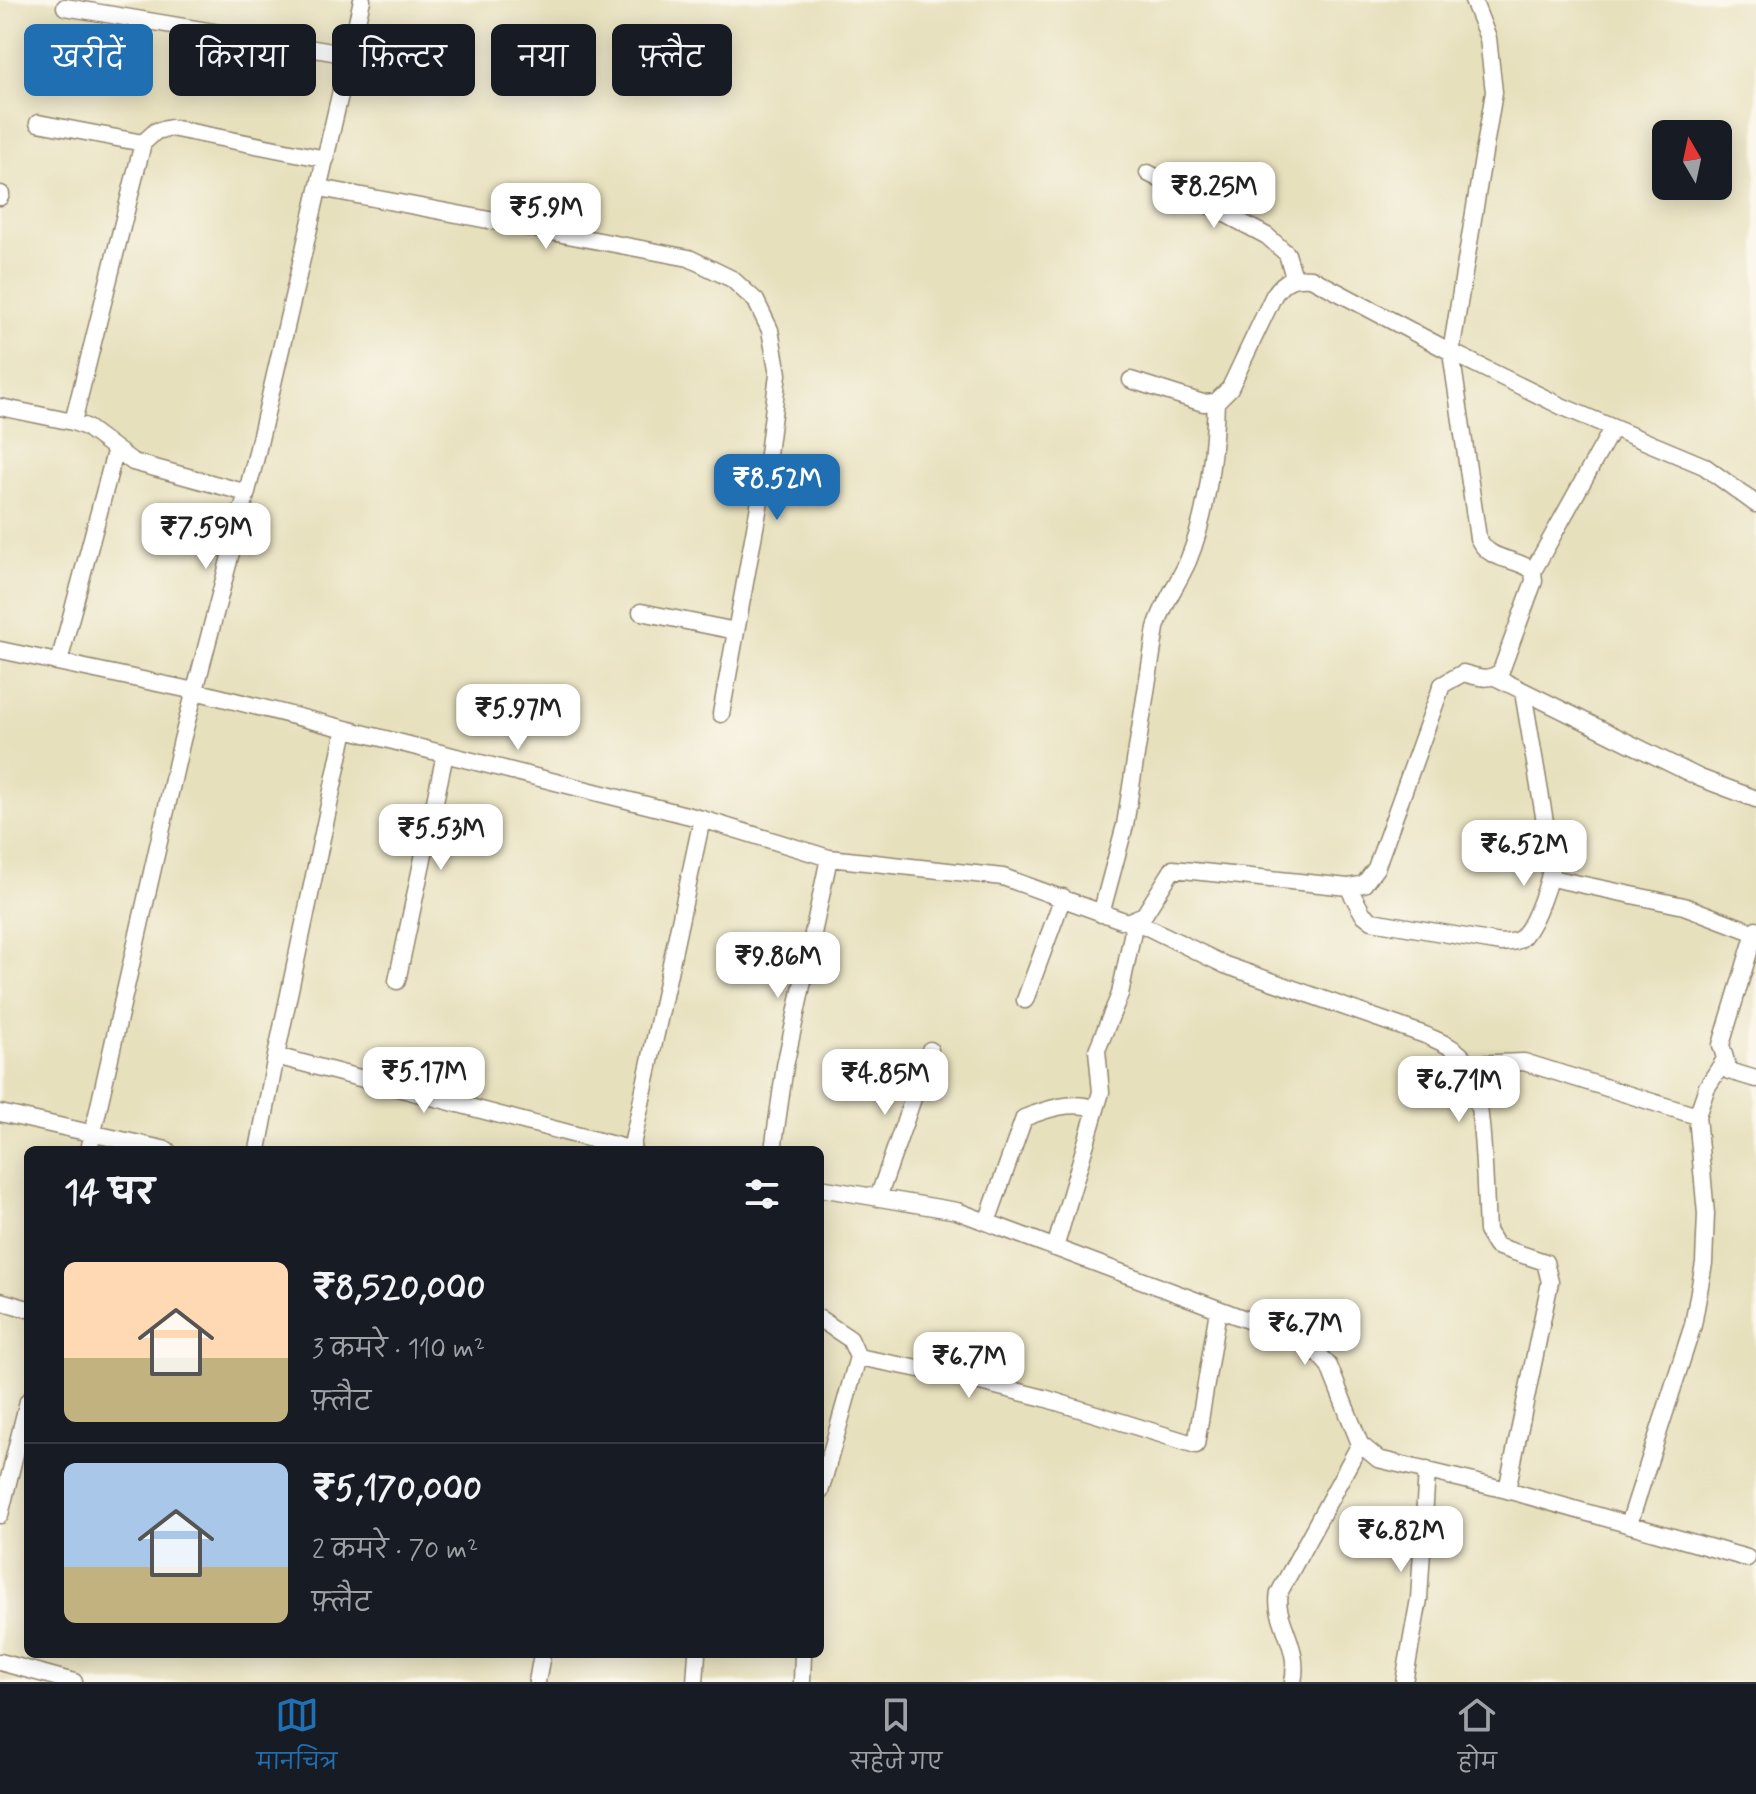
<!DOCTYPE html>
<html lang="hi">
<meta charset="utf-8">
<style>
body{margin:0;font-family:Mynerve,"Playpen Sans Deva",sans-serif;background:#242831;color:#f1f3f6;height:100vh;display:flex;flex-direction:column;font-size:30px;white-space:nowrap}
*{box-sizing:border-box;margin:0}
p{font-size:26px;color:#9ea1a6}
.icon{flex:none;width:44px;height:44px;fill:none;stroke:currentColor;stroke-width:2;stroke-linecap:round;stroke-linejoin:round}
.map{position:relative;flex:1;overflow:hidden}
.details{position:absolute;left:24px;top:1146px;width:800px;height:512px;display:flex;flex-direction:column;background:#171b24;border-radius:12px;box-shadow:0 4px 20px #0003}
.details>*{flex:none}
.top-card{position:absolute;left:24px;top:24px;width:800px;height:72px;display:flex;gap:16px}
.needle{width:52px;rotate:351deg}
.fabs{position:absolute;left:1652px;top:120px;display:grid;gap:16px}
.fabs a{display:grid;place-items:center;width:80px;height:80px;border-radius:12px;background:#171b24;box-shadow:0 4px 20px #0003;font-size:40px}
.price{position:absolute;translate:-50% -68px;padding:0 18px;border-radius:16px;background:#fff;color:#222;font-size:26px;line-height:52px;filter:drop-shadow(0 2px 4px #0008)}
.price::after{content:'';position:absolute;left:50%;top:48px;width:24px;height:18px;margin-left:-12px;background:inherit;clip-path:polygon(0 0,100% 0,50% 100%)}
.price.active{background:#1f6fb2;color:#fff}
ul{padding:0;list-style:none}
li{display:flex;align-items:center;gap:24px;height:200px;padding:0 40px}
li+li{border-top:2px solid #363941}
li span{display:grid;place-items:center;flex:none;width:224px;height:160px;border-radius:12px;color:#555}
li>.icon{margin-inline-start:auto}
span .icon{width:96px;height:96px;fill:#fffc;stroke-width:1}
li b{font-size:34px}
h2{display:flex;justify-content:space-between;align-items:center;height:96px;padding:0 40px;font-size:34px}
.pill{padding:0 28px;border-radius:12px;background:#171b24;box-shadow:0 4px 20px #0003;font-size:28px;line-height:72px}
.pill.active{background:#1f6fb2;color:#fff}
.dock{display:flex;justify-content:space-around;align-items:center;height:112px;border-top:2px solid #363941;background:#171b24;font-size:22px;color:#9ea1a6}
.dock a{display:grid;justify-items:center;gap:4px}
.dock .active{color:#1f6fb2}
.map>svg:first-child{display:block}
.lines{fill:none;stroke-linecap:round;stroke-linejoin:round}
.minor-casing{stroke:#91856e;stroke-width:19}
.minor{stroke:#fff;stroke-width:16}
</style>
<div class="map">
<svg width="1756" height="1682" viewBox="0 0 1756 1682">
<rect width="100%" height="100%" fill="#fbf7ec"/>
<filter id="ink" filterUnits="userSpaceOnUse"><feTurbulence type="fractalNoise" baseFrequency=".0125" numOctaves="2"/><feDisplacementMap in="SourceGraphic" scale="16" xChannelSelector="R" yChannelSelector="G"/><feConvolveMatrix kernelMatrix="1 2 1 2 8 2 1 2 1" color-interpolation-filters="sRGB"/></filter>
<filter id="wash" filterUnits="userSpaceOnUse"><feTurbulence type="fractalNoise" baseFrequency=".006" numOctaves="4" result="noise"/><feDisplacementMap in="SourceGraphic" scale="32" xChannelSelector="R" yChannelSelector="G"/><feGaussianBlur stdDeviation="1.8" result="paint"/><feColorMatrix in="noise" values="0 0 0 0 0 0 0 0 0 0 0 0 0 0 0 0 0 1.4 0 .05"/><feComposite in="paint" operator="in"/></filter>
<g filter="url(#wash)">
<rect width="100%" height="100%" fill="#e7e0bd"/>
</g>
<g filter="url(#ink)">
<g class="lines">
<defs>
<path id="minor" d="M1473,0L1488,38L1494,92L1451,352L1561,406L1704,466L1756,504
M65,7L350,55
M38,123L143,143
M1148,173L1267,236L1287,254L1294,277
M320,188L689,258L732,279L756,301L770,330L778,374L767,462L721,714
M0,197L1,194
M0,407L73,422L86,427L133,462L247,493
M73,422L143,143L156,131L171,128L326,159
M1533,571L1612,429
M641,612L736,631
M0,650L195,691L702,819L829,858L1003,877L1127,922L1144,915L1173,869L1348,887L1364,884L1376,868L1442,685L1463,673C1477,677 1490,682 1501,671L1534,581L1533,571C1515,556 1490,563 1478,538L1451,352L1311,278C1293,277 1285,279 1274,295L1230,388L1216,402L1203,403L1131,380
M59,662L115,452
M1495,677L1700,778L1756,799
M1551,878L1684,906L1755,933
M1348,887L1363,914L1372,921L1501,943C1509,942 1519,943 1524,935C1536,921 1550,881 1552,863L1523,692
M1101,914L1125,825L1156,628C1163,603 1178,584 1188,561C1208,513 1214,454 1216,402
M1756,929L1721,1045L1729,1071L1756,1079
M397,981L445,754
M1025,1000L1063,897
M276,1056L345,729
M1469,1064L1524,1062L1697,1116
M0,1113L167,1150
M89,1150L182,740L255,461L362,0
M258,1150L276,1056L633,1150
M631,1150L702,819
M773,1150L785,1066L829,858
M820,1188L957,1211L1309,1343L1329,1366L1360,1444L1378,1459L1507,1490L1747,1558
M878,1198L930,1050
M987,1222L1024,1118C1047,1109 1072,1100 1096,1109
M1055,1248L1101,1092L1097,1050L1120,994L1135,921L1225,965L1425,1035C1440,1042 1456,1047 1466,1061C1484,1083 1485,1198 1487,1231L1496,1246L1545,1262L1550,1282L1507,1490
M0,1301L28,1309
M820,1319L850,1339L858,1357L820,1492
M858,1357L960,1377L1044,1398L1196,1445L1218,1310
M0,1515L28,1401
M1629,1524L1693,1325L1704,1263L1706,1214L1697,1116L1707,1087L1724,1061
M0,1662L74,1682
M537,1682L542,1654
M695,1682L697,1654
M802,1682L803,1654
M1293,1682C1301,1645 1273,1619 1279,1593L1360,1444
M1404,1682L1419,1599L1427,1470"/>
</defs>
<!-- minor casing -->
<use href="#minor" class="minor-casing"/>
<!-- minor -->
<use href="#minor" class="minor"/>
</g>
</g>
</svg>
<div class="fabs">
<a><svg class="needle" viewBox="-14 -14 28 28"><path d="M0-13l5 13h-10z" fill="#e53935"/><path d="M0 13l5-13h-10z" fill="#9ea1a6"/></svg></a>
</div>
<b class="price" style="left:1214px;top:230px">₹8.25M</b>
<b class="price" style="left:546px;top:251px">₹5.9M</b>
<b class="price active" style="left:777px;top:522px">₹8.52M</b>
<b class="price" style="left:206px;top:571px">₹7.59M</b>
<b class="price" style="left:518px;top:752px">₹5.97M</b>
<b class="price" style="left:441px;top:872px">₹5.53M</b>
<b class="price" style="left:1524px;top:888px">₹6.52M</b>
<b class="price" style="left:778px;top:1000px">₹9.86M</b>
<b class="price" style="left:424px;top:1115px">₹5.17M</b>
<b class="price" style="left:885px;top:1117px">₹4.85M</b>
<b class="price" style="left:1459px;top:1124px">₹6.71M</b>
<b class="price" style="left:1305px;top:1367px">₹6.7M</b>
<b class="price" style="left:969px;top:1400px">₹6.7M</b>
<b class="price" style="left:1401px;top:1574px">₹6.82M</b>
<div class="top-card">
<a class="pill active">खरीदें</a>
<a class="pill">किराया</a>
<a class="pill">फ़िल्टर</a>
<a class="pill">नया</a>
<a class="pill">फ़्लैट</a>
</div>
<section class="details">
<h2>14 घर<svg class="icon" aria-label="filters" viewBox="0 0 24 24"><path d="M4 7h16M4 17h16"/><circle cx="9" cy="7" r="2"/><circle cx="15" cy="17" r="2"/></svg></h2>
<ul>
<li><span style="background:linear-gradient(#ffd9b3 60%,#c2b280 0)"><svg class="icon" aria-label="home" viewBox="0 0 24 24"><path d="M3 11l9-7 9 7M6 9v11h12V9"/></svg></span><div><b>₹8,520,000</b><p>3 कमरे · 110 m²</p><p>फ़्लैट</p></div></li>
<li><span style="background:linear-gradient(#a9c7e8 65%,#c2b280 0)"><svg class="icon" aria-label="home" viewBox="0 0 24 24"><path d="M3 11l9-7 9 7M6 9v11h12V9"/></svg></span><div><b>₹5,170,000</b><p>2 कमरे · 70 m²</p><p>फ़्लैट</p></div></li>
</ul>
</section>
</div>
<nav class="dock">
<a class="active"><svg class="icon" aria-label="map" viewBox="0 0 24 24"><path d="M3 6l6-2 6 2 6-2v14l-6 2-6-2-6 2zM9 4v14M15 6v14"/></svg>मानचित्र</a>
<a><svg class="icon" aria-label="saved" viewBox="0 0 24 24"><path d="M7 4h10v16l-5-4-5 4z"/></svg>सहेजे गए</a>
<a><svg class="icon" aria-label="home" viewBox="0 0 24 24"><path d="M3 11l9-7 9 7M6 9v11h12V9"/></svg>होम</a>
</nav>
